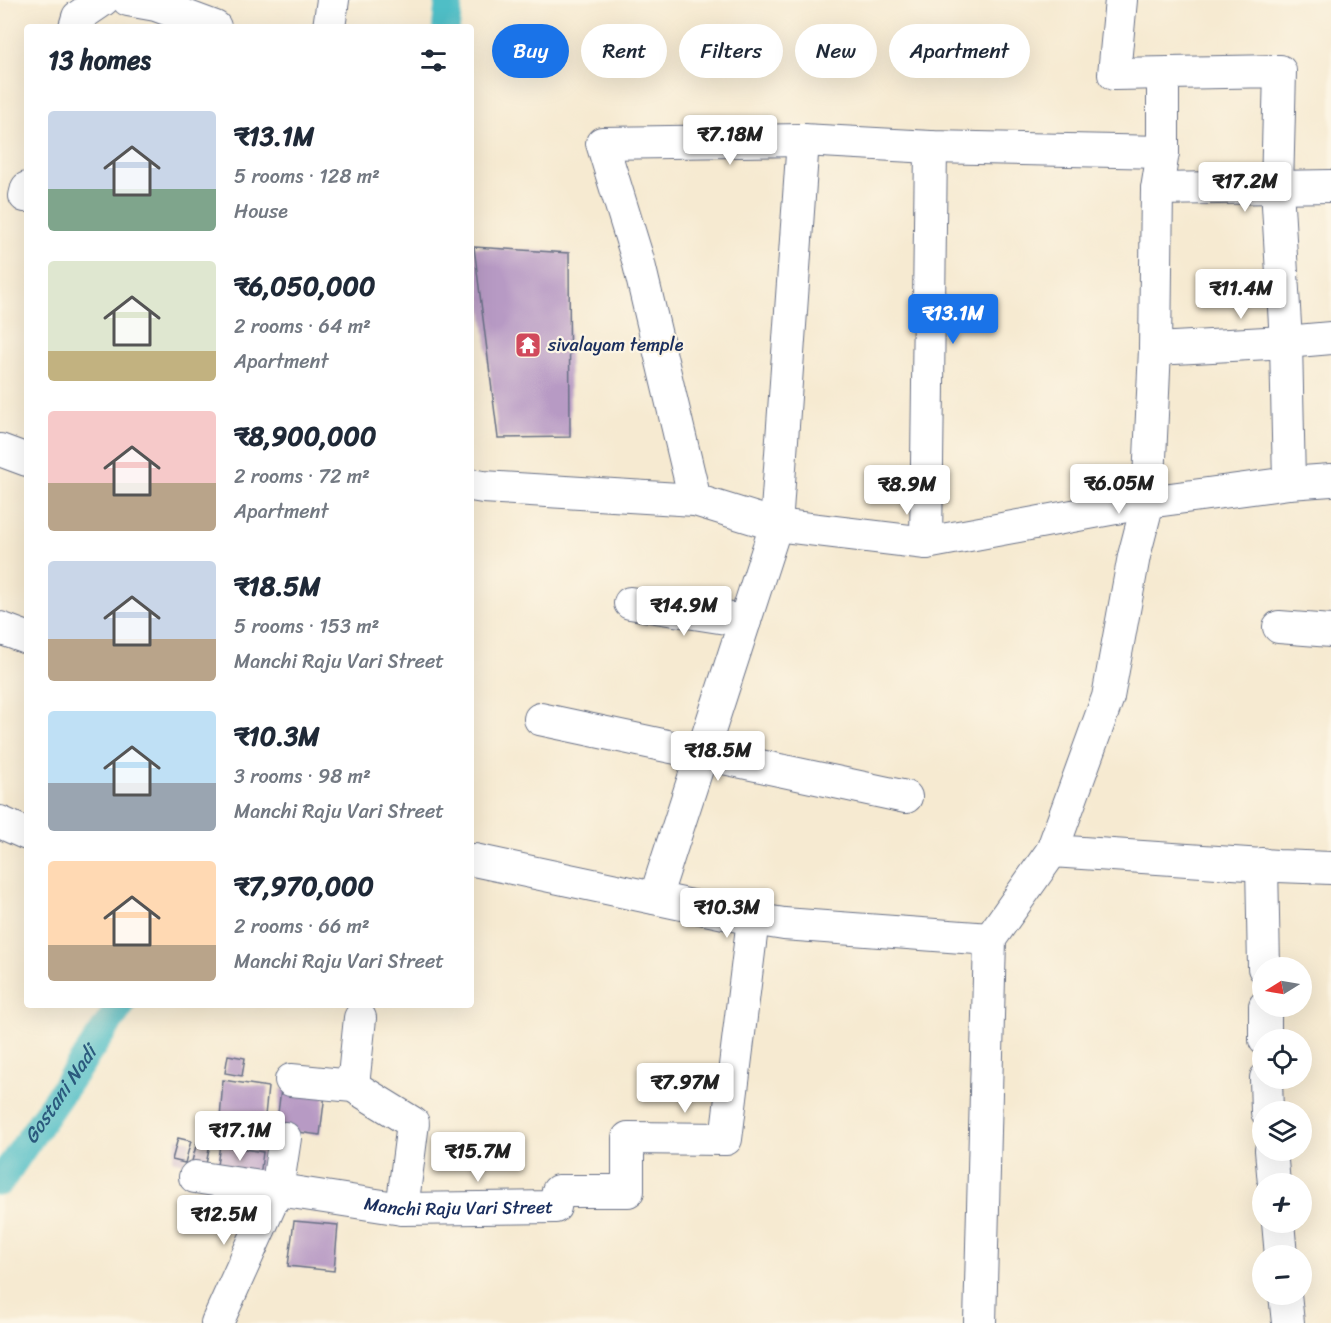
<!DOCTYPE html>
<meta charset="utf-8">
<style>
body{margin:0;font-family:Sriracha,sans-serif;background:#f6f6f7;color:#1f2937;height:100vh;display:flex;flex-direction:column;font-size:22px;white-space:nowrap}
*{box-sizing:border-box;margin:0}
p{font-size:20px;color:#747a83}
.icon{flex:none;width:33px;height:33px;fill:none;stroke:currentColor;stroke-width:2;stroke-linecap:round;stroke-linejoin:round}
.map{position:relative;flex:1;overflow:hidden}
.side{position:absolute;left:24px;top:24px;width:450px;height:984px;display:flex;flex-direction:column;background:#fff;border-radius:6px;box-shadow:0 6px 24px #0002}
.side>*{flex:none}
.banner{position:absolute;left:492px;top:24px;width:570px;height:54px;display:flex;gap:12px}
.needle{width:39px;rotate:259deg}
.fabs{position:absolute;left:1252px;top:957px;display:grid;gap:12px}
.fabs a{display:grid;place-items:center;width:60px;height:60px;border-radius:50%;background:#fff;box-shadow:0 6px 24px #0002;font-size:30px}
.price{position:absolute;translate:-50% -51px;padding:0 14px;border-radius:6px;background:#fff;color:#222;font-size:20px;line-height:39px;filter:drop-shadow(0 2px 3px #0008)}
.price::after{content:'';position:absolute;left:50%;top:36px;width:18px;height:14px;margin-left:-9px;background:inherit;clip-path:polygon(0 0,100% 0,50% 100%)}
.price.on{background:#1a73e8;color:#fff}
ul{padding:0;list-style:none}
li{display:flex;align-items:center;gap:18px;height:150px;padding:0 24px}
li span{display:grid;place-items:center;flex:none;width:168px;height:120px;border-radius:6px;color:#555}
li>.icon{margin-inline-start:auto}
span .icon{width:72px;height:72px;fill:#fffc;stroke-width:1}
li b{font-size:26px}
h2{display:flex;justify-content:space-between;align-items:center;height:72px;padding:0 24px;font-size:26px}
.pill{padding:0 21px;border-radius:27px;background:#fff;box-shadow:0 6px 24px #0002;font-size:21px;line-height:54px}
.pill.on{background:#1a73e8;color:#fff}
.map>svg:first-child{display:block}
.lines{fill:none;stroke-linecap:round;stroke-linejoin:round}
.canal{stroke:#4fbec6;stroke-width:28}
.building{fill:#b79ac4}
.street-casing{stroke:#687086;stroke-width:34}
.street{stroke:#fff;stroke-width:32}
.labels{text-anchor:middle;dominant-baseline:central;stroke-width:4.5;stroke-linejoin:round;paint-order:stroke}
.poi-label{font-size:18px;fill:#1b2f5e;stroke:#fcf5e5;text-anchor:start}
.street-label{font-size:18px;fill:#1b2f5e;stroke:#fcf5e5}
.water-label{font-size:20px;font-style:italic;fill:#2b5a7d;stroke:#fcf5e5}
</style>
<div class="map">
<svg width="1331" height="1323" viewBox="0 0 1331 1323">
<rect width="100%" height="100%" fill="#fcf5e5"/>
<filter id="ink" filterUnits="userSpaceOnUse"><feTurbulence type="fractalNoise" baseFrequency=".0167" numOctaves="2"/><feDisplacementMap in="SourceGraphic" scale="12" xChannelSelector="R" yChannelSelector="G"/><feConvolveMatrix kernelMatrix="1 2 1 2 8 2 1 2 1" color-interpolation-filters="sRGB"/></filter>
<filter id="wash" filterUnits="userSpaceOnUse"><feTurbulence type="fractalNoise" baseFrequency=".008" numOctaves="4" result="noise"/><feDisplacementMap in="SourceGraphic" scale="24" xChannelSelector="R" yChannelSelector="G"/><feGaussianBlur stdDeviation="1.35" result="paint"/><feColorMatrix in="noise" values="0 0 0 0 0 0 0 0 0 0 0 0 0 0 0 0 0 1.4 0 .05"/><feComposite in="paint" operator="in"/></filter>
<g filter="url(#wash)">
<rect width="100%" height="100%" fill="#f6ead1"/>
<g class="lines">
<!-- canal -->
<g class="canal">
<path d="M446,27L449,0"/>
<path id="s1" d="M0,1182L121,1005"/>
</g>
</g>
<g id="blocks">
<!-- building -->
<path class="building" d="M474,247L569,253L570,437L498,438Z
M228,1055L245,1058L242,1076L225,1073Z
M223,1080L268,1087L264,1125L220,1119Z
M281,1089L325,1094L320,1135L276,1129Z
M178,1138L191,1141L185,1163L172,1160Z
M197,1142L210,1145L205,1169L191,1165Z
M220,1145L263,1152L260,1178L216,1172Z
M294,1221L338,1225L334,1271L288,1266Z"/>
</g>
</g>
<g filter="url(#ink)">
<use href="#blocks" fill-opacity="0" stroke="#687086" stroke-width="1.5"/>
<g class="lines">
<defs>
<g id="street">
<path d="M128,0L156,5L215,27"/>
<path d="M1121,0L1114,74L1280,71L1277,188L1286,342L1289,483"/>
<path d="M75,27L78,17L103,0"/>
<path d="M329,27L333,0"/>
<path d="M1157,189L1331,186"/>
<path d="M25,196L27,188"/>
<path d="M1155,349L1286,342L1331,338"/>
<path d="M0,450L27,460"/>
<path d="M471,485L483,487L695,500L776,525L926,543L1148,502L1289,483L1331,480"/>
<path d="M695,500L638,260L602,143L803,140L931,147L1163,152"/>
<path d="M926,543L931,147"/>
<path d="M630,603L745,621"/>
<path d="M1279,627L1331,631"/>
<path d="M0,628L27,638"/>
<path d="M540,719L906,797"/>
<path d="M0,822L27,834"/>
<path d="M1052,851L1278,866L1331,868"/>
<path d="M474,860L753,919L784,924L990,939"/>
<path d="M1262,864L1264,968"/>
<path d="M655,898L776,525L803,140"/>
<path d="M1265,1006V1040"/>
<path d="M1266,1078L1267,1112"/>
<path d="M291,1080L353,1086L413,1123L402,1209"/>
<path d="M353,1086L360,1018"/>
<path d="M1271,1150L1274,1184"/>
<path id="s2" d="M195,1177L402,1209L555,1207L558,1191H628V1138L726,1139L753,919"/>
<path d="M1278,1222L1281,1256"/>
<path d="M1285,1294L1288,1323"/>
<path d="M217,1323L277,1190L285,1138"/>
<path d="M980,1323L990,939L1052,851L1108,697L1134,556L1148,502L1155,349L1157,189L1163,152V74"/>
</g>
</defs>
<!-- street casing -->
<use href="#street" class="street-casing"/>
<!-- street -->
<use href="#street" class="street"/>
</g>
</g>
<!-- icons -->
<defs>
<symbol id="temple-square" viewBox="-11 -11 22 22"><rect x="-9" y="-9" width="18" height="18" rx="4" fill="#d1495b" stroke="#fcf5e5"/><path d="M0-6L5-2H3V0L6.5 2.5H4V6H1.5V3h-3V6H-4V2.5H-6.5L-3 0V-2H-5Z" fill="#fff"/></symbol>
</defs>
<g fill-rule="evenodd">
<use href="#temple-square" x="513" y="330" width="30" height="30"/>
</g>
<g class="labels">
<!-- poi labels -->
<g class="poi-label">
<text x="548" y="345">sivalayam temple</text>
</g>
<!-- street labels -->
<g class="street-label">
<text stroke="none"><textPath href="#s2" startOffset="266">Manchi Raju Vari Street</textPath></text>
</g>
<!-- water labels -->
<g class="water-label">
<text stroke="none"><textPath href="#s1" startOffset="106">Gostani Nadi</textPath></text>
</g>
</g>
</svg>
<div class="fabs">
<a><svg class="needle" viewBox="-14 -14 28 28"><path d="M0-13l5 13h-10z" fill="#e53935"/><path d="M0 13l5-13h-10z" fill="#747a83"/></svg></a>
<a><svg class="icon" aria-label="locate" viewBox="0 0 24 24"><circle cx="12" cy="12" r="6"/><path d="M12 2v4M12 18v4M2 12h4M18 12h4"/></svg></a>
<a><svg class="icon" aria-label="layers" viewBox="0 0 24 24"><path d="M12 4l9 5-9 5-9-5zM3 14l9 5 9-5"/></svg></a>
<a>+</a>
<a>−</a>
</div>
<b class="price" style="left:730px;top:166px">₹7.18M</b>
<b class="price" style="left:1245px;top:213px">₹17.2M</b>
<b class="price" style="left:1241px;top:320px">₹11.4M</b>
<b class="price on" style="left:953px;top:345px">₹13.1M</b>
<b class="price" style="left:1119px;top:515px">₹6.05M</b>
<b class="price" style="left:907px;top:516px">₹8.9M</b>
<b class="price" style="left:684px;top:637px">₹14.9M</b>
<b class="price" style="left:718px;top:782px">₹18.5M</b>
<b class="price" style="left:727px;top:939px">₹10.3M</b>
<b class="price" style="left:685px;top:1114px">₹7.97M</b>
<b class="price" style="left:240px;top:1162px">₹17.1M</b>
<b class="price" style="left:478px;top:1183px">₹15.7M</b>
<b class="price" style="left:224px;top:1246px">₹12.5M</b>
<div class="banner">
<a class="pill on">Buy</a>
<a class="pill">Rent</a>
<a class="pill">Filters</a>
<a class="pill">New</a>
<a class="pill">Apartment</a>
</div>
<section class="side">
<h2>13 homes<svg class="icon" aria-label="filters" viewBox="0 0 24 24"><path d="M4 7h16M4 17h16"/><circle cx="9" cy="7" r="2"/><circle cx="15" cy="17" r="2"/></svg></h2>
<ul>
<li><span style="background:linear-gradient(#c9d6e8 65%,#7fa58c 0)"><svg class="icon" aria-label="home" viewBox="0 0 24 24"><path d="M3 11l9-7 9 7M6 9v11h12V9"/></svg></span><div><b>₹13.1M</b><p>5 rooms · 128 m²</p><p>House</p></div></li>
<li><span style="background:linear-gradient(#dfe7d0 75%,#c2b280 0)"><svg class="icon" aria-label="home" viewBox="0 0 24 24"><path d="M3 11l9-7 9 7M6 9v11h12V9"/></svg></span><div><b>₹6,050,000</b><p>2 rooms · 64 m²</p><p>Apartment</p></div></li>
<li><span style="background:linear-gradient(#f6c9c9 60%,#b9a48a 0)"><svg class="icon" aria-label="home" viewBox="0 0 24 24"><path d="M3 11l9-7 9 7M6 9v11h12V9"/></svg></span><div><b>₹8,900,000</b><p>2 rooms · 72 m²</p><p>Apartment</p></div></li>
<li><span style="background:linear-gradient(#c9d6e8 65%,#b9a48a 0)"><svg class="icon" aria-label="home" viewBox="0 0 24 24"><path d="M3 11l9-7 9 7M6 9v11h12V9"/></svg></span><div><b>₹18.5M</b><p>5 rooms · 153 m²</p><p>Manchi Raju Vari Street</p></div></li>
<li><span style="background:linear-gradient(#bfe0f5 60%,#9aa5b1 0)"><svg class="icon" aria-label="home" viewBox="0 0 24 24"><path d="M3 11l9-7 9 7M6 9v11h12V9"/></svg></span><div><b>₹10.3M</b><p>3 rooms · 98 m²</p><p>Manchi Raju Vari Street</p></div></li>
<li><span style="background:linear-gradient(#ffd9b3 70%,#b9a48a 0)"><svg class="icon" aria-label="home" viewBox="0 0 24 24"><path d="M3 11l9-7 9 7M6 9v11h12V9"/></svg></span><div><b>₹7,970,000</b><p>2 rooms · 66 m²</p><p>Manchi Raju Vari Street</p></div></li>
</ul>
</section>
</div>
